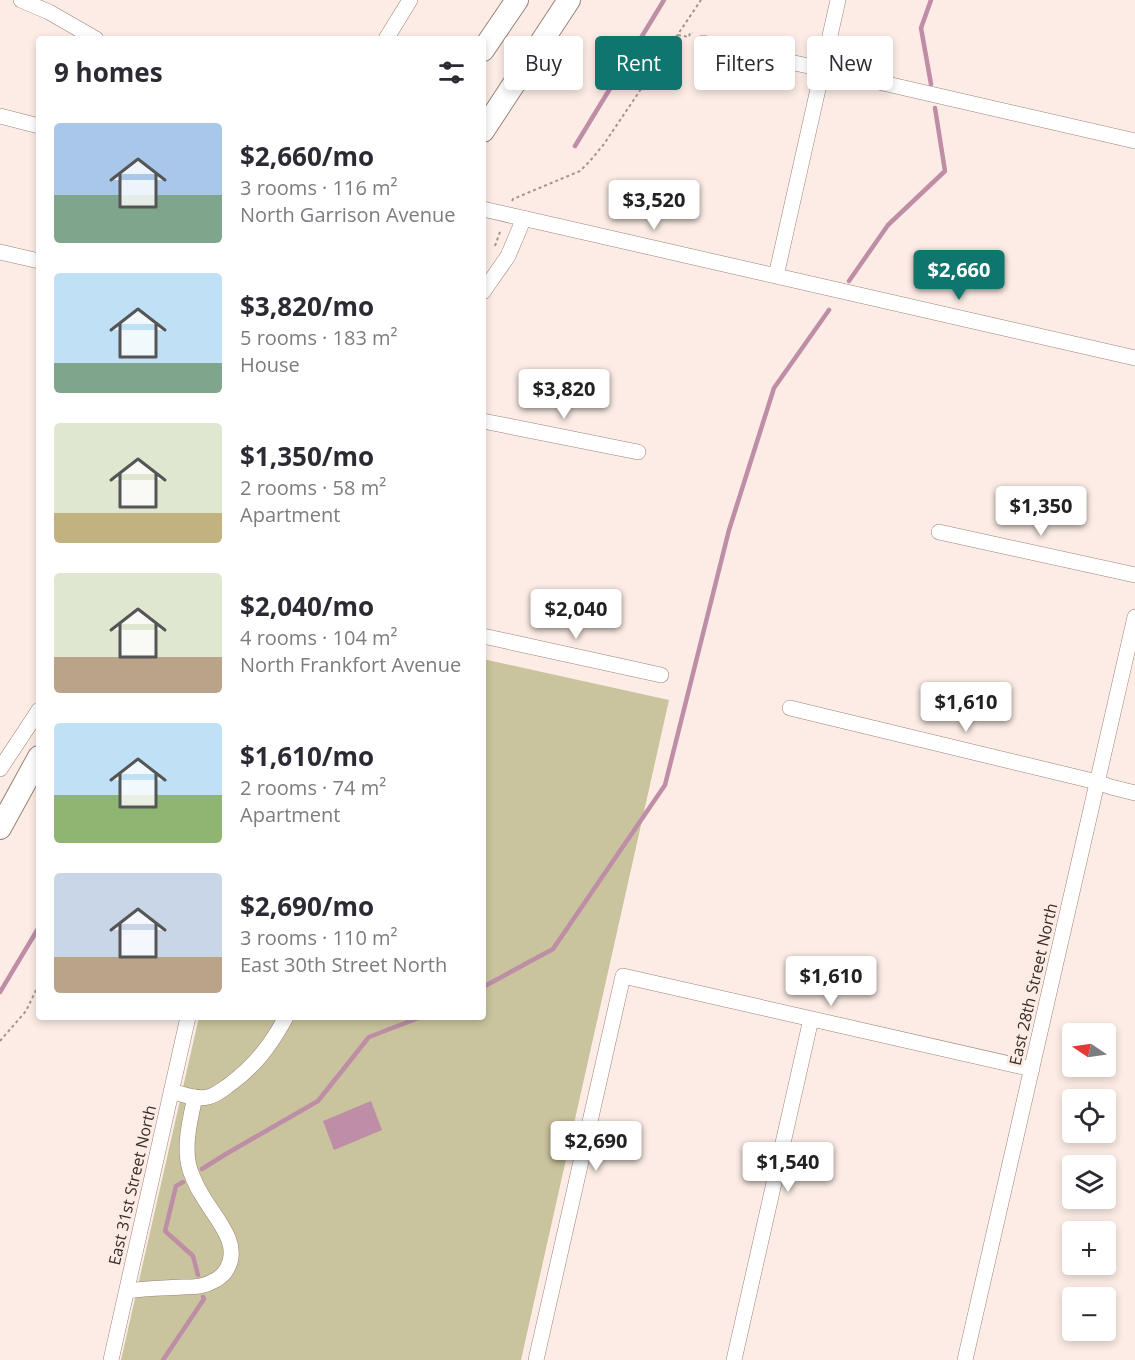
<!DOCTYPE html>
<meta charset="utf-8">
<style>
body{margin:0;font-family:"Open Sans",sans-serif;background:#f2f2f3;color:#2b2b33;height:100vh;display:flex;flex-direction:column;font-size:22px;white-space:nowrap}
*{box-sizing:border-box;margin:0}
p{font-size:20px;color:#7c7c81}
.icon{flex:none;width:33px;height:33px;fill:none;stroke:currentColor;stroke-width:2;stroke-linecap:round;stroke-linejoin:round}
.map{position:relative;flex:1;overflow:hidden}
.side{position:absolute;left:36px;top:36px;width:450px;height:984px;display:flex;flex-direction:column;background:#fff;border-radius:6px;box-shadow:0 3px 9px #0003}
.side>*{flex:none}
.hud{position:absolute;left:504px;top:36px;width:540px;height:54px;display:flex;gap:12px}
.needle{width:39px;rotate:283deg}
.buttons{position:absolute;left:1062px;top:1023px;display:grid;gap:12px}
.buttons a{display:grid;place-items:center;width:54px;height:54px;border-radius:6px;background:#fff;box-shadow:0 3px 9px #0003;font-size:30px}
.price{position:absolute;translate:-50% -51px;padding:0 14px;border-radius:6px;background:#fff;color:#222;font-size:20px;line-height:39px;filter:drop-shadow(0 2px 3px #0008)}
.price::after{content:'';position:absolute;left:50%;top:36px;width:18px;height:14px;margin-left:-9px;background:inherit;clip-path:polygon(0 0,100% 0,50% 100%)}
.price.selected{background:#0f766e;color:#fff}
ul{padding:0;list-style:none}
li{display:flex;align-items:center;gap:18px;height:150px;padding:0 18px}
li span{display:grid;place-items:center;flex:none;width:168px;height:120px;border-radius:6px;color:#555}
li>.icon{margin-inline-start:auto}
span .icon{width:72px;height:72px;fill:#fffc;stroke-width:1}
li b{font-size:26px}
h2{display:flex;justify-content:space-between;align-items:center;height:72px;padding:0 18px;font-size:26px}
.chip{padding:0 21px;border-radius:6px;background:#fff;box-shadow:0 3px 9px #0003;font-size:21px;line-height:54px}
.chip.selected{background:#0f766e;color:#fff}
.map>svg:first-child{display:block}
.green{fill:#c9c49d}
.water{fill:#be8da6}
.lines{fill:none;stroke-linecap:round;stroke-linejoin:round}
.stream{stroke:#be8da6;stroke-width:4.5}
.minor-casing{stroke:#9a8278;stroke-width:16}
.highway-casing{stroke:#9a8278;stroke-width:24}
.path{stroke:#a2948f;stroke-width:2;stroke-dasharray:3 3;stroke-linecap:butt}
.minor{stroke:#fff;stroke-width:15}
.highway{stroke:#fff;stroke-width:22}
.labels{text-anchor:middle;dominant-baseline:central;stroke-width:6;stroke-linejoin:round;paint-order:stroke}
.street-label{font-size:16px;fill:#362c28;stroke:#fcece5}
</style>
<div class="map">
<svg width="1135" height="1360" viewBox="0 0 1135 1360">
<rect width="100%" height="100%" fill="#fcece5"/>
<!-- green -->
<path class="green" d="M483,659L669,700L521,1360H121L199,1017H483Z"/>
<!-- water -->
<path class="water" d="M371,1101L382,1130L334,1150L323,1121Z"/>
<g class="lines">
<!-- stream -->
<path class="stream" d="M931,84L921,28L931,0
M575,146L664,0
M849,281L888,225L945,171L935,108
M483,987L553,949L665,785L729,530L774,388L829,310
M0,992L39,927
M202,1169L226,1154L318,1101L369,1037L421,1017
M183,1182L176,1186L165,1231L193,1256L198,1275
M163,1360L204,1299L203,1297"/>
<defs>
<path id="minor" d="M21,0L49,12L96,39
M386,39L410,0
M703,43L822,69L1135,141
M0,116L39,126
M483,209L1135,358
M0,252L39,261
M776,276L838,0
M483,292L508,256L524,218
M483,421L638,452
M939,532L1135,575
M483,636L661,675
M790,708L1097,782L1111,787L1135,793
M0,769L39,710
M171,1091C183,1094 196,1100 208,1097C216,1095 222,1090 229,1085C255,1066 271,1045 286,1017
M127,1291C145,1288 164,1288 182,1287C188,1287 195,1287 200,1286C210,1284 222,1278 227,1269C242,1243 214,1217 202,1195C197,1188 193,1178 190,1170C183,1147 190,1120 195,1097
M111,1360L188,1017
M536,1360L623,976L1032,1069
M734,1360L811,1019
M965,1360L1135,617"/>
<path id="highway" d="M483,50L517,0
M483,131L569,0
M0,828L39,757"/>
</defs>
<!-- minor casing -->
<use href="#minor" class="minor-casing"/>
<!-- highway casing -->
<use href="#highway" class="highway-casing"/>
<!-- path -->
<path class="path" d="M678,35L689,37L690,33H693
M512,201L513,199L580,171L590,161L604,144L701,0
M495,246L501,229
M0,1041L26,1011L39,984"/>
<!-- minor -->
<use href="#minor" class="minor"/>
<!-- highway -->
<use href="#highway" class="highway"/>
</g>
<g class="labels">
<!-- street labels -->
<g class="street-label">
<text transform="translate(1033 984) rotate(-77)">East 28th Street North</text>
<text transform="translate(132 1185) rotate(-77)">East 31st Street North</text>
</g>
</g>
</svg>
<div class="buttons">
<a><svg class="needle" viewBox="-14 -14 28 28"><path d="M0-13l5 13h-10z" fill="#e53935"/><path d="M0 13l5-13h-10z" fill="#7c7c81"/></svg></a>
<a><svg class="icon" aria-label="locate" viewBox="0 0 24 24"><circle cx="12" cy="12" r="6"/><path d="M12 2v4M12 18v4M2 12h4M18 12h4"/></svg></a>
<a><svg class="icon" aria-label="layers" viewBox="0 0 24 24"><path d="M12 4l9 5-9 5-9-5zM3 14l9 5 9-5"/></svg></a>
<a>+</a>
<a>−</a>
</div>
<b class="price" style="left:654px;top:231px">$3,520</b>
<b class="price selected" style="left:959px;top:301px">$2,660</b>
<b class="price" style="left:564px;top:420px">$3,820</b>
<b class="price" style="left:1041px;top:537px">$1,350</b>
<b class="price" style="left:576px;top:640px">$2,040</b>
<b class="price" style="left:966px;top:733px">$1,610</b>
<b class="price" style="left:831px;top:1007px">$1,610</b>
<b class="price" style="left:596px;top:1172px">$2,690</b>
<b class="price" style="left:788px;top:1193px">$1,540</b>
<div class="hud">
<a class="chip">Buy</a>
<a class="chip selected">Rent</a>
<a class="chip">Filters</a>
<a class="chip">New</a>
</div>
<section class="side">
<h2>9 homes<svg class="icon" aria-label="filters" viewBox="0 0 24 24"><path d="M4 7h16M4 17h16"/><circle cx="9" cy="7" r="2"/><circle cx="15" cy="17" r="2"/></svg></h2>
<ul>
<li><span style="background:linear-gradient(#a9c7e8 60%,#7fa58c 0)"><svg class="icon" aria-label="home" viewBox="0 0 24 24"><path d="M3 11l9-7 9 7M6 9v11h12V9"/></svg></span><div><b>$2,660/mo</b><p>3 rooms · 116 m²</p><p>North Garrison Avenue</p></div></li>
<li><span style="background:linear-gradient(#bfe0f5 75%,#7fa58c 0)"><svg class="icon" aria-label="home" viewBox="0 0 24 24"><path d="M3 11l9-7 9 7M6 9v11h12V9"/></svg></span><div><b>$3,820/mo</b><p>5 rooms · 183 m²</p><p>House</p></div></li>
<li><span style="background:linear-gradient(#dfe7d0 75%,#c2b280 0)"><svg class="icon" aria-label="home" viewBox="0 0 24 24"><path d="M3 11l9-7 9 7M6 9v11h12V9"/></svg></span><div><b>$1,350/mo</b><p>2 rooms · 58 m²</p><p>Apartment</p></div></li>
<li><span style="background:linear-gradient(#dfe7d0 70%,#b9a48a 0)"><svg class="icon" aria-label="home" viewBox="0 0 24 24"><path d="M3 11l9-7 9 7M6 9v11h12V9"/></svg></span><div><b>$2,040/mo</b><p>4 rooms · 104 m²</p><p>North Frankfort Avenue</p></div></li>
<li><span style="background:linear-gradient(#bfe0f5 60%,#8fb573 0)"><svg class="icon" aria-label="home" viewBox="0 0 24 24"><path d="M3 11l9-7 9 7M6 9v11h12V9"/></svg></span><div><b>$1,610/mo</b><p>2 rooms · 74 m²</p><p>Apartment</p></div></li>
<li><span style="background:linear-gradient(#c9d6e8 70%,#b9a48a 0)"><svg class="icon" aria-label="home" viewBox="0 0 24 24"><path d="M3 11l9-7 9 7M6 9v11h12V9"/></svg></span><div><b>$2,690/mo</b><p>3 rooms · 110 m²</p><p>East 30th Street North</p></div></li>
</ul>
</section>
</div>
